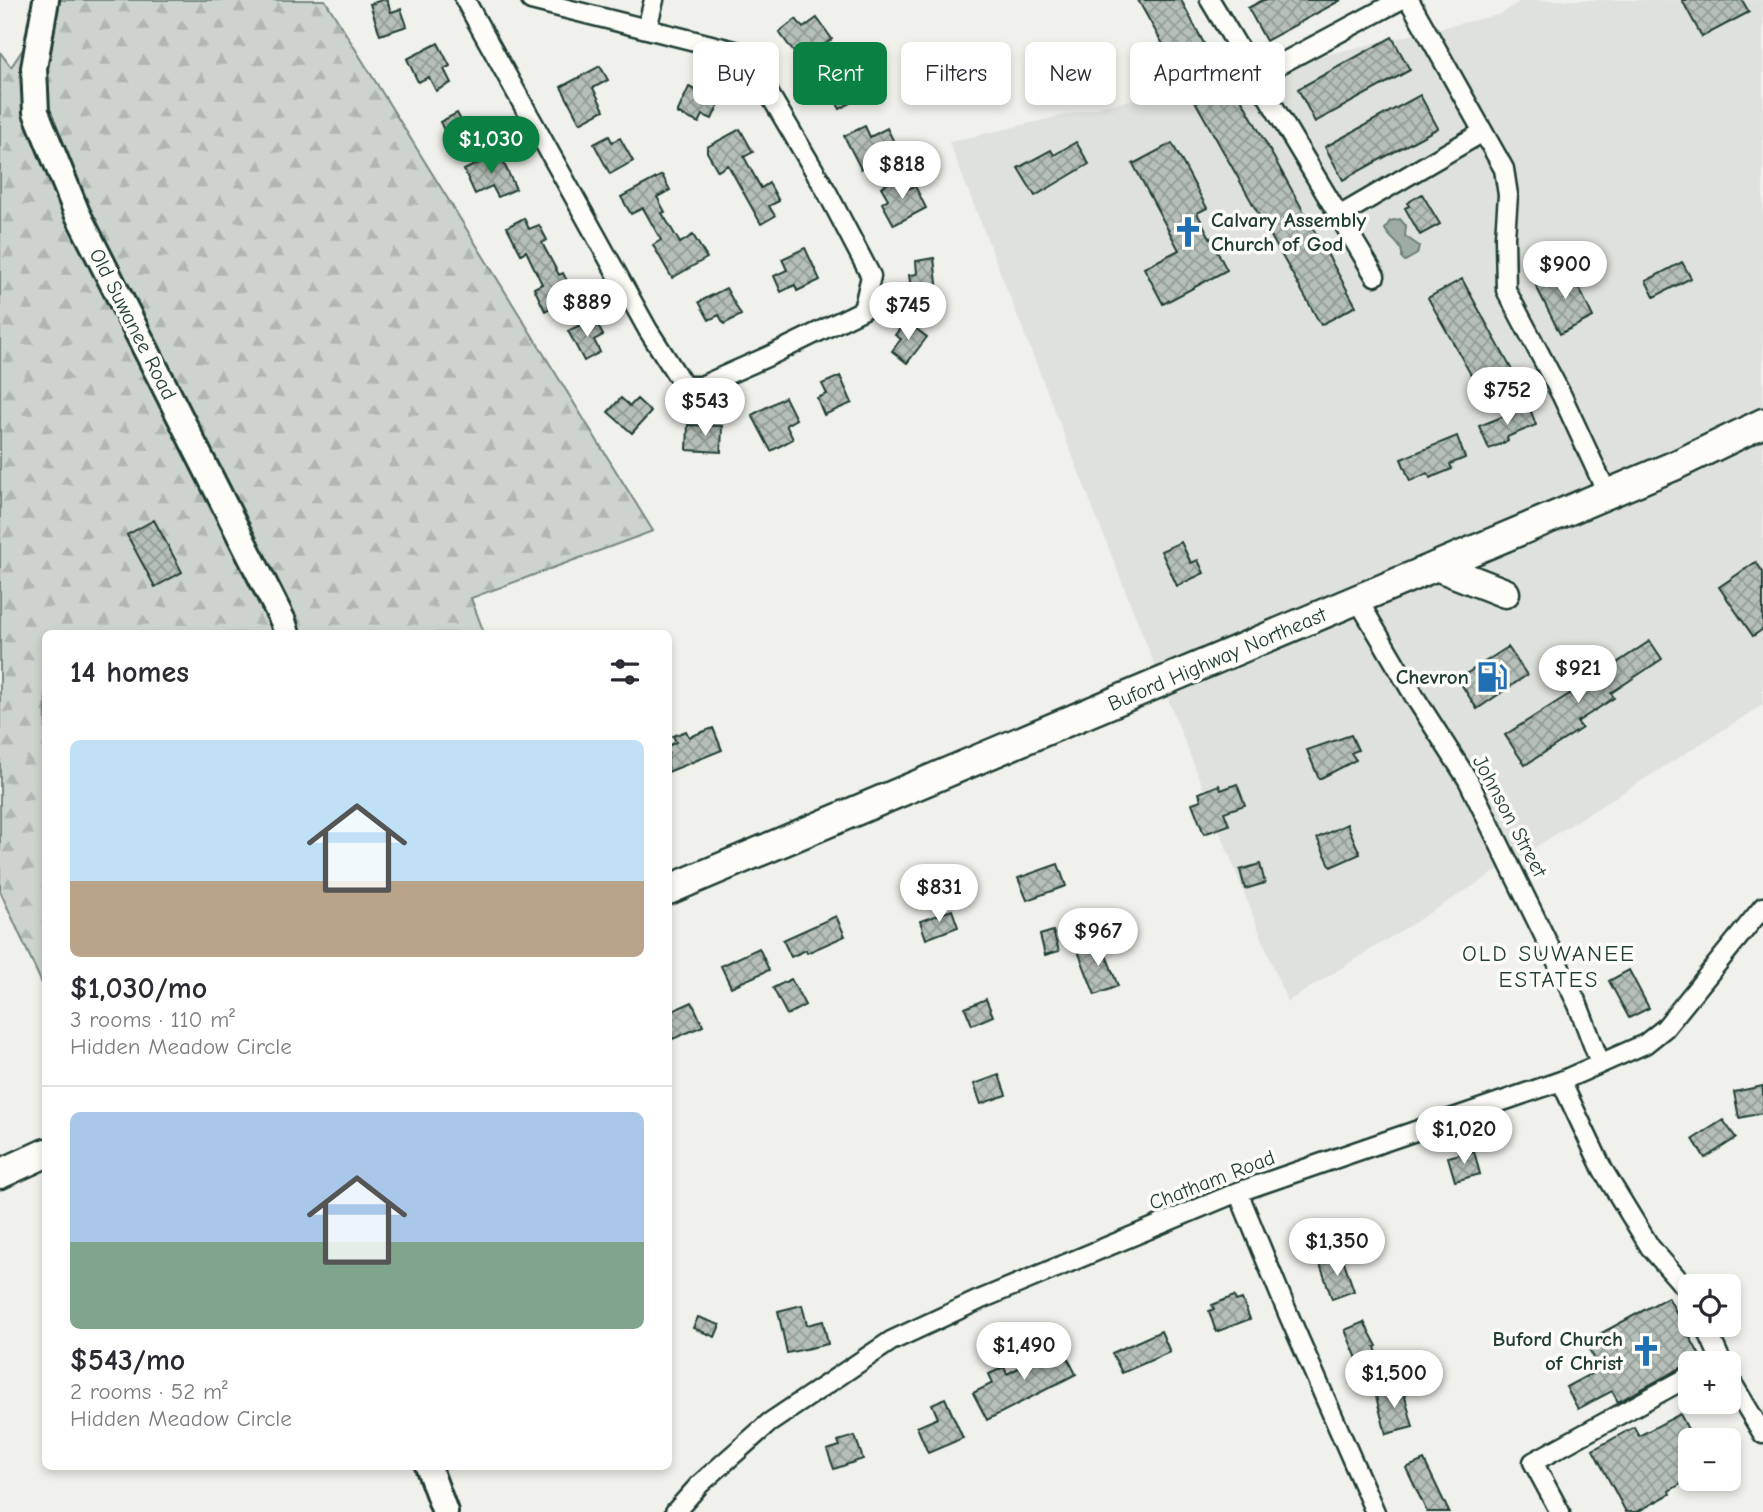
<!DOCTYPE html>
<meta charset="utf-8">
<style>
body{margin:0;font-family:"Comic Neue",sans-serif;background:#f2f2f3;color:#2b2b33;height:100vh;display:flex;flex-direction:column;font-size:26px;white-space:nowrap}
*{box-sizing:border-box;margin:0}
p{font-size:23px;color:#7c7c81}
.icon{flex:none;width:38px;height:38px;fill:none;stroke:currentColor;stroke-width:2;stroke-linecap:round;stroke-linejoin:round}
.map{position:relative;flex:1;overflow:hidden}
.sheet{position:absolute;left:42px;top:630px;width:630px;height:840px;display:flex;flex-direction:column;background:#fff;border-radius:10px;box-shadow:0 4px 10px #0003}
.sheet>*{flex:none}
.hud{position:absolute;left:693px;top:42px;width:665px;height:63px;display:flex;gap:14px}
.fabs{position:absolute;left:1678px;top:1274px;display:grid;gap:14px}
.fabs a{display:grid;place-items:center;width:63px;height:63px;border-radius:10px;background:#fff;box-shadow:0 4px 10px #0003;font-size:35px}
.price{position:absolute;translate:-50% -60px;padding:0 16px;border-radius:24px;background:#fff;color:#222;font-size:23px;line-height:46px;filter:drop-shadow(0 2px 4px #0008)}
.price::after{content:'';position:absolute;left:50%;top:42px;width:21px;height:16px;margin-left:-10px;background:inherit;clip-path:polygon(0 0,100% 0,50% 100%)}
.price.active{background:#0b8043;color:#fff}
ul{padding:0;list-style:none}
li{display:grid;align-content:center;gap:14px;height:371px;padding:0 28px}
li+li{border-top:2px solid #e1e1e2}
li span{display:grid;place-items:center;height:217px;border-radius:10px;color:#555}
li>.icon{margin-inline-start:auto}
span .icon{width:126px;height:126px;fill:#fffc;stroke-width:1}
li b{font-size:30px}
h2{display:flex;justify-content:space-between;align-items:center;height:84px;padding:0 28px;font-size:30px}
.pill{padding:0 24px;border-radius:10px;background:#fff;box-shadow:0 4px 10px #0003;font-size:24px;line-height:63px}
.pill.active{background:#0b8043;color:#fff}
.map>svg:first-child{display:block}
.built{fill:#dfe2dc}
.forest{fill:url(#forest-firs);stroke:#768880;stroke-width:2}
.water{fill:#9faca4;stroke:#6c8077;stroke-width:2}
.building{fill:url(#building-cross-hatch);stroke:#1f3d34;stroke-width:2}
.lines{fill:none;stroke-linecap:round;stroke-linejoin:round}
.street-casing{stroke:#1f3d34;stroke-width:23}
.secondary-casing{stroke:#1f3d34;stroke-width:30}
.primary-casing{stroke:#1f3d34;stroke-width:33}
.street{stroke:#fdfcf7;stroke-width:18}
.secondary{stroke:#fdfcf7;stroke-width:24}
.primary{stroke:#fdfcf7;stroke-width:28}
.labels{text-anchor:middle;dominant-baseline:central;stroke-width:7;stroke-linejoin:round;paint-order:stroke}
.poi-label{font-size:21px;font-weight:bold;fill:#1f3d34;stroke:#fdfcf7;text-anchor:end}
.street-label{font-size:21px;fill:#1f3d34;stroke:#fdfcf7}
.neighbourhood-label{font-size:23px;letter-spacing:2px;fill:#1f3d34;stroke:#fdfcf7}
</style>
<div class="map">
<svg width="1763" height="1512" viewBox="0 0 1763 1512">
<defs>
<pattern id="forest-firs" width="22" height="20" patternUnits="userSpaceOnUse" patternTransform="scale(1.75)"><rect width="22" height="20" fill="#cdd3cd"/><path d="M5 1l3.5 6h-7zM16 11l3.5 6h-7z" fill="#b0b6b1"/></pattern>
<pattern id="building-cross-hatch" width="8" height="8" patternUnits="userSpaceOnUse" patternTransform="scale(1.75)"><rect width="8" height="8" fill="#b6bfb8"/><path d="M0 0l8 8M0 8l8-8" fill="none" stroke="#939c96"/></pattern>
</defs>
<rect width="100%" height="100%" fill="#f0f1eb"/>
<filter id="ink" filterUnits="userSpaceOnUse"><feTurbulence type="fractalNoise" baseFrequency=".0143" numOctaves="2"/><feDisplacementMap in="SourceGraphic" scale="14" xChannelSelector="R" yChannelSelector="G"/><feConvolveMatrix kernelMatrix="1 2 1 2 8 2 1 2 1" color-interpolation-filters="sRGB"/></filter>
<g filter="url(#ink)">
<!-- built -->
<path class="built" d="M1522,0H1763V705L1287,1002L949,142L1501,14Z"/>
<!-- forest -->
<path class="forest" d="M56,0H325L653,531L471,598L484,633L46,634L45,990L0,891V52L11,67Z"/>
<!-- water -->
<path class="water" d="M1400,219L1406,226L1405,236L1419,246L1417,254L1405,261L1402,258C1404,244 1390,240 1385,229L1390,221Z"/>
<!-- building -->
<path class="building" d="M382,0H387L391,12L401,9L407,26L380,35L370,4Z
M1138,0H1181L1207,49L1212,46L1356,306L1321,325Z
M1263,0H1341L1266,41L1248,8Z
M1682,0H1742L1749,12L1702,37Z
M817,18L832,39L801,62L779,32L796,19L803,28Z
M1392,37L1410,70L1315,122L1298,89Z
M438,43L450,66L444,69L451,83L436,91L429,77L418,82L407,59Z
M600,66L608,80L593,88L604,110L580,123L561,87Z
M843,71L858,98L840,109L834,98L826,103L816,86Z
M689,87L720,102L712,119L703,115L699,123L677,113Z
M1420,95L1438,128L1343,180L1325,147Z
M457,113L463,124L470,120L478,134L453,148L440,122Z
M865,126L870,137L887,128L898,150L861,169L844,136Z
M740,129L753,152L744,157L761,188L769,183L779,201L769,206L775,216L761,224L728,165L718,171L707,152V147Z
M609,136L612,142L620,138L633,161L610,174L594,144Z
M1076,142L1089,164L1035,196L1018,168L1051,150L1054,155Z
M1172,143L1207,208L1197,213L1227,270L1163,304L1144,268L1179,250L1133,164Z
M499,153L516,189L498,197L492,186L475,194L464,170Z
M662,175L670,190L657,197L665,212L662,213L680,243L693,235L707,258L672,278L653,245L661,240L643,208L631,214L621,197Z
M899,178L905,190L915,186L926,208L894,225L882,203L888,199L881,187Z
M1422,194L1440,224L1420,235L1405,208L1409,206L1407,203Z
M524,218L529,229L539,225L547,240L542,243L559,275L563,273L575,296L545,311L534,288L542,284L526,251L521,254L507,227Z
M805,248L820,280L797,291L795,285L781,292L774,276L787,270L782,259Z
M934,258L938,291L912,295L909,275L917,274L916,261Z
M1682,262L1691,278L1654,297L1646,281Z
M1570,269L1593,317L1560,334L1536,286Z
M1462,279L1513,372L1480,391L1428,298Z
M726,288L741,315L724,324L719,315L709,320L699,302Z
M594,318L603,335L594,340L600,352L584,361L568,331Z
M906,321L927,337L907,363L892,351L901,339L895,335Z
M840,376L852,403L824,415L817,398L827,394L822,384Z
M785,397L796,419L786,425L793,439L771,451L752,415Z
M621,398L630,406L637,399L651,412L632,433L608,412Z
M1529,406L1536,425L1507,437L1508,441L1489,449L1479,426Z
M688,425L722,426L721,452L687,450Z
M1457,436L1465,458L1450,464L1452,469L1430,478L1428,473L1410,481L1401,459Z
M154,520L182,572L155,587L127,535Z
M1181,542L1191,563L1198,560L1204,573L1177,586L1161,551Z
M1756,562L1763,572V629L1753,636L1719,587Z
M1650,641L1662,659L1611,693L1614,698L1577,722L1582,728L1525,765L1505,735L1574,691L1572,687L1598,670L1600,674Z
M1508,647L1527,675L1477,709L1458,679Z
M713,728L722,750L668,772V746L676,742L673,736L686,731L689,737Z
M1351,735L1358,750L1351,753L1356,760L1319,779L1307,750Z
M1237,784L1245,805L1224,812L1229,825L1204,834L1192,803L1201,800L1199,793L1219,785L1221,790Z
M1347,824L1360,854L1331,867L1317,838Z
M1058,864L1066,886L1027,900L1018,878Z
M1260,864L1265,883L1245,889L1240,870Z
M952,910L958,927L926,939L920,921Z
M836,916L845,936L807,953L806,950L791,957L783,940Z
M1053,931L1059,951L1045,955L1040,935Z
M1101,942L1118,986L1095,995L1078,951Z
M759,948L769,970L731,987L721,966Z
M1629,970L1649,1008L1629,1018L1609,981Z
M791,979L805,1005L787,1015L773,988Z
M986,999L993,1016L972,1025L965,1008Z
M692,1002L703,1026L668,1041V1013Z
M999,1075L1006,1095L981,1104L974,1084Z
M1763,1086V1113L1739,1118L1734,1092Z
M1723,1120L1736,1138L1705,1158L1693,1139Z
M1474,1151L1480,1174L1455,1181L1448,1157Z
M1342,1256L1354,1291L1332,1299L1320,1264Z
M1234,1296L1236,1301L1242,1299L1250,1319L1216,1332L1209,1311L1214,1309L1212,1305Z
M1668,1297L1704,1363H1690L1618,1402L1612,1391L1578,1409L1566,1387L1600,1369L1585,1342Z
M802,1305L807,1325L823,1321L828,1344L787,1353L778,1311Z
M698,1317L720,1325L715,1337L693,1328Z
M1364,1322L1377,1346L1375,1347L1379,1359L1360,1366L1345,1330Z
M1161,1331L1170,1352L1122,1373L1112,1353Z
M1059,1342L1076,1374L987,1420L973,1393L993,1383L989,1374L1004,1367L1007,1374L1044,1355L1042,1351Z
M1402,1386L1413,1427L1386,1434L1375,1393Z
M945,1398L963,1438L928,1453L917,1427L938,1418L932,1404Z
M1680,1414L1690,1433V1479L1669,1491L1670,1494L1637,1512H1626L1593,1450L1634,1427L1639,1436Z
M855,1436L863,1459L834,1469L827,1450L840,1446L838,1441Z
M1424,1460L1449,1512H1427L1406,1468Z"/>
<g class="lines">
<defs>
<path id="street" d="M465,0L648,330L684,386H701L769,356L863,310L871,276L827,192L754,68L735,51L531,0
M1210,0L1375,276
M1409,0L1504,169L1508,195L1505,237L1506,290L1562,396L1607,493
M647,28L654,0
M1256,77L1400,0
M1339,216L1483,132
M1358,600L1416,699L1468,780L1578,1005L1600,1063
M1561,1081L1603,1170L1650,1247L1690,1293
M1238,1192L1289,1316L1375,1512
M1705,1325L1722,1363
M1729,1378L1763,1434
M675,1512L700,1484L769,1423L891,1341L979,1300L1238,1192L1561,1081L1645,1044L1665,1028L1763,907
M1560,1512L1533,1462L1690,1376"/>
<path id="secondary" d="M46,0L34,68L36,112L77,213L283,621L287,634
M428,1466L445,1512"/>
<path id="primary" d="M1436,566L1505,593
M668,890L1676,465L1763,423
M0,1174L46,1153"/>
</defs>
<!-- street casing -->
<use href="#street" class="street-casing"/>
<!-- secondary casing -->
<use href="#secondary" class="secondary-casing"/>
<!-- primary casing -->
<use href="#primary" class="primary-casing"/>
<!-- street -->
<use href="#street" class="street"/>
<!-- secondary -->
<use href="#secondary" class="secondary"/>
<!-- primary -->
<use href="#primary" class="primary"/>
</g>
</g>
<!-- icons -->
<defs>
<symbol id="church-bare" viewBox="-9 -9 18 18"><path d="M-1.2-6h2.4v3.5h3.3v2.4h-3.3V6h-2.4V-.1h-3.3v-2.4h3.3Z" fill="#1f6fb2" stroke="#fdfcf7" stroke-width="2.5" paint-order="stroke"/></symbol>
<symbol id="fuel-bare" viewBox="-9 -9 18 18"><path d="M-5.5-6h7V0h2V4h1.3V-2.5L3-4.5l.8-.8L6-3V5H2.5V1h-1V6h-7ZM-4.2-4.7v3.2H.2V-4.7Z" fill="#1f6fb2" stroke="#fdfcf7" stroke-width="2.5" paint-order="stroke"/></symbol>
</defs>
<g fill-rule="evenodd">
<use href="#church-bare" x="1166" y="210" width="44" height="44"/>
<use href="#fuel-bare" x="1470" y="655" width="44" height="44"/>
<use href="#church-bare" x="1624" y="1329" width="44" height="44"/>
</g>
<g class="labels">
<!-- poi labels -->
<g class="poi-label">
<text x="1211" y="220" text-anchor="start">Calvary Assembly<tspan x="1211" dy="24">Church of God</tspan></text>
<text x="1469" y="677">Chevron</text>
<text x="1623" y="1339">Buford Church<tspan x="1623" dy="24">of Christ</tspan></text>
</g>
<!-- street labels -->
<g class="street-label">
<text transform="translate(133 324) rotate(63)">Old Suwanee Road</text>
<text transform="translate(1217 659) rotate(-23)">Buford Highway Northeast</text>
<text transform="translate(1510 816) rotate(62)">Johnson Street</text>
<text transform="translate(1212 1180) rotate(-21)">Chatham Road</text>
</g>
<!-- neighbourhood labels -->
<g class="neighbourhood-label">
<text x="1549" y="953">OLD SUWANEE<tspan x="1549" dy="26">ESTATES</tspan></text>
</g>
</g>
</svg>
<div class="fabs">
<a><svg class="icon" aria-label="locate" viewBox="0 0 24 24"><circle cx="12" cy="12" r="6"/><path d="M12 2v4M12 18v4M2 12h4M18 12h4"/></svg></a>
<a>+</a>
<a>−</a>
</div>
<b class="price active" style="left:491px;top:176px">$1,030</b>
<b class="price" style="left:902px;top:201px">$818</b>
<b class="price" style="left:1565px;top:301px">$900</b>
<b class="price" style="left:587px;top:339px">$889</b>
<b class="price" style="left:908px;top:342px">$745</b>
<b class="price" style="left:1507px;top:427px">$752</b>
<b class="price" style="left:705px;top:438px">$543</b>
<b class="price" style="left:1578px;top:705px">$921</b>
<b class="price" style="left:939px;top:924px">$831</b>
<b class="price" style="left:1098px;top:968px">$967</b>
<b class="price" style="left:1464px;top:1166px">$1,020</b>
<b class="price" style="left:1337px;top:1278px">$1,350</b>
<b class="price" style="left:1024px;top:1382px">$1,490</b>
<b class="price" style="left:1394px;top:1410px">$1,500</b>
<div class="hud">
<a class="pill">Buy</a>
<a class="pill active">Rent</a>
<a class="pill">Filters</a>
<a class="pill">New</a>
<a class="pill">Apartment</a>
</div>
<section class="sheet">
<h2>14 homes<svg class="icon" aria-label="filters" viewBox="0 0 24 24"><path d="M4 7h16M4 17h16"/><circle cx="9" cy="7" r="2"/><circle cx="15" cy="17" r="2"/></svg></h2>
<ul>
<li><span style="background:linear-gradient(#bfe0f5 65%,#b9a48a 0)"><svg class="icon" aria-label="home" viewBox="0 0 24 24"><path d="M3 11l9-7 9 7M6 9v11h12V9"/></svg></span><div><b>$1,030/mo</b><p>3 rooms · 110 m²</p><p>Hidden Meadow Circle</p></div></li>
<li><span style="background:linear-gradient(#a9c7e8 60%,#7fa58c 0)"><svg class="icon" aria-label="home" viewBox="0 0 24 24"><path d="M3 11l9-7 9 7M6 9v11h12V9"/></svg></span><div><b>$543/mo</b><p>2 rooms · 52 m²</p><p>Hidden Meadow Circle</p></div></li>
</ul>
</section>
</div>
